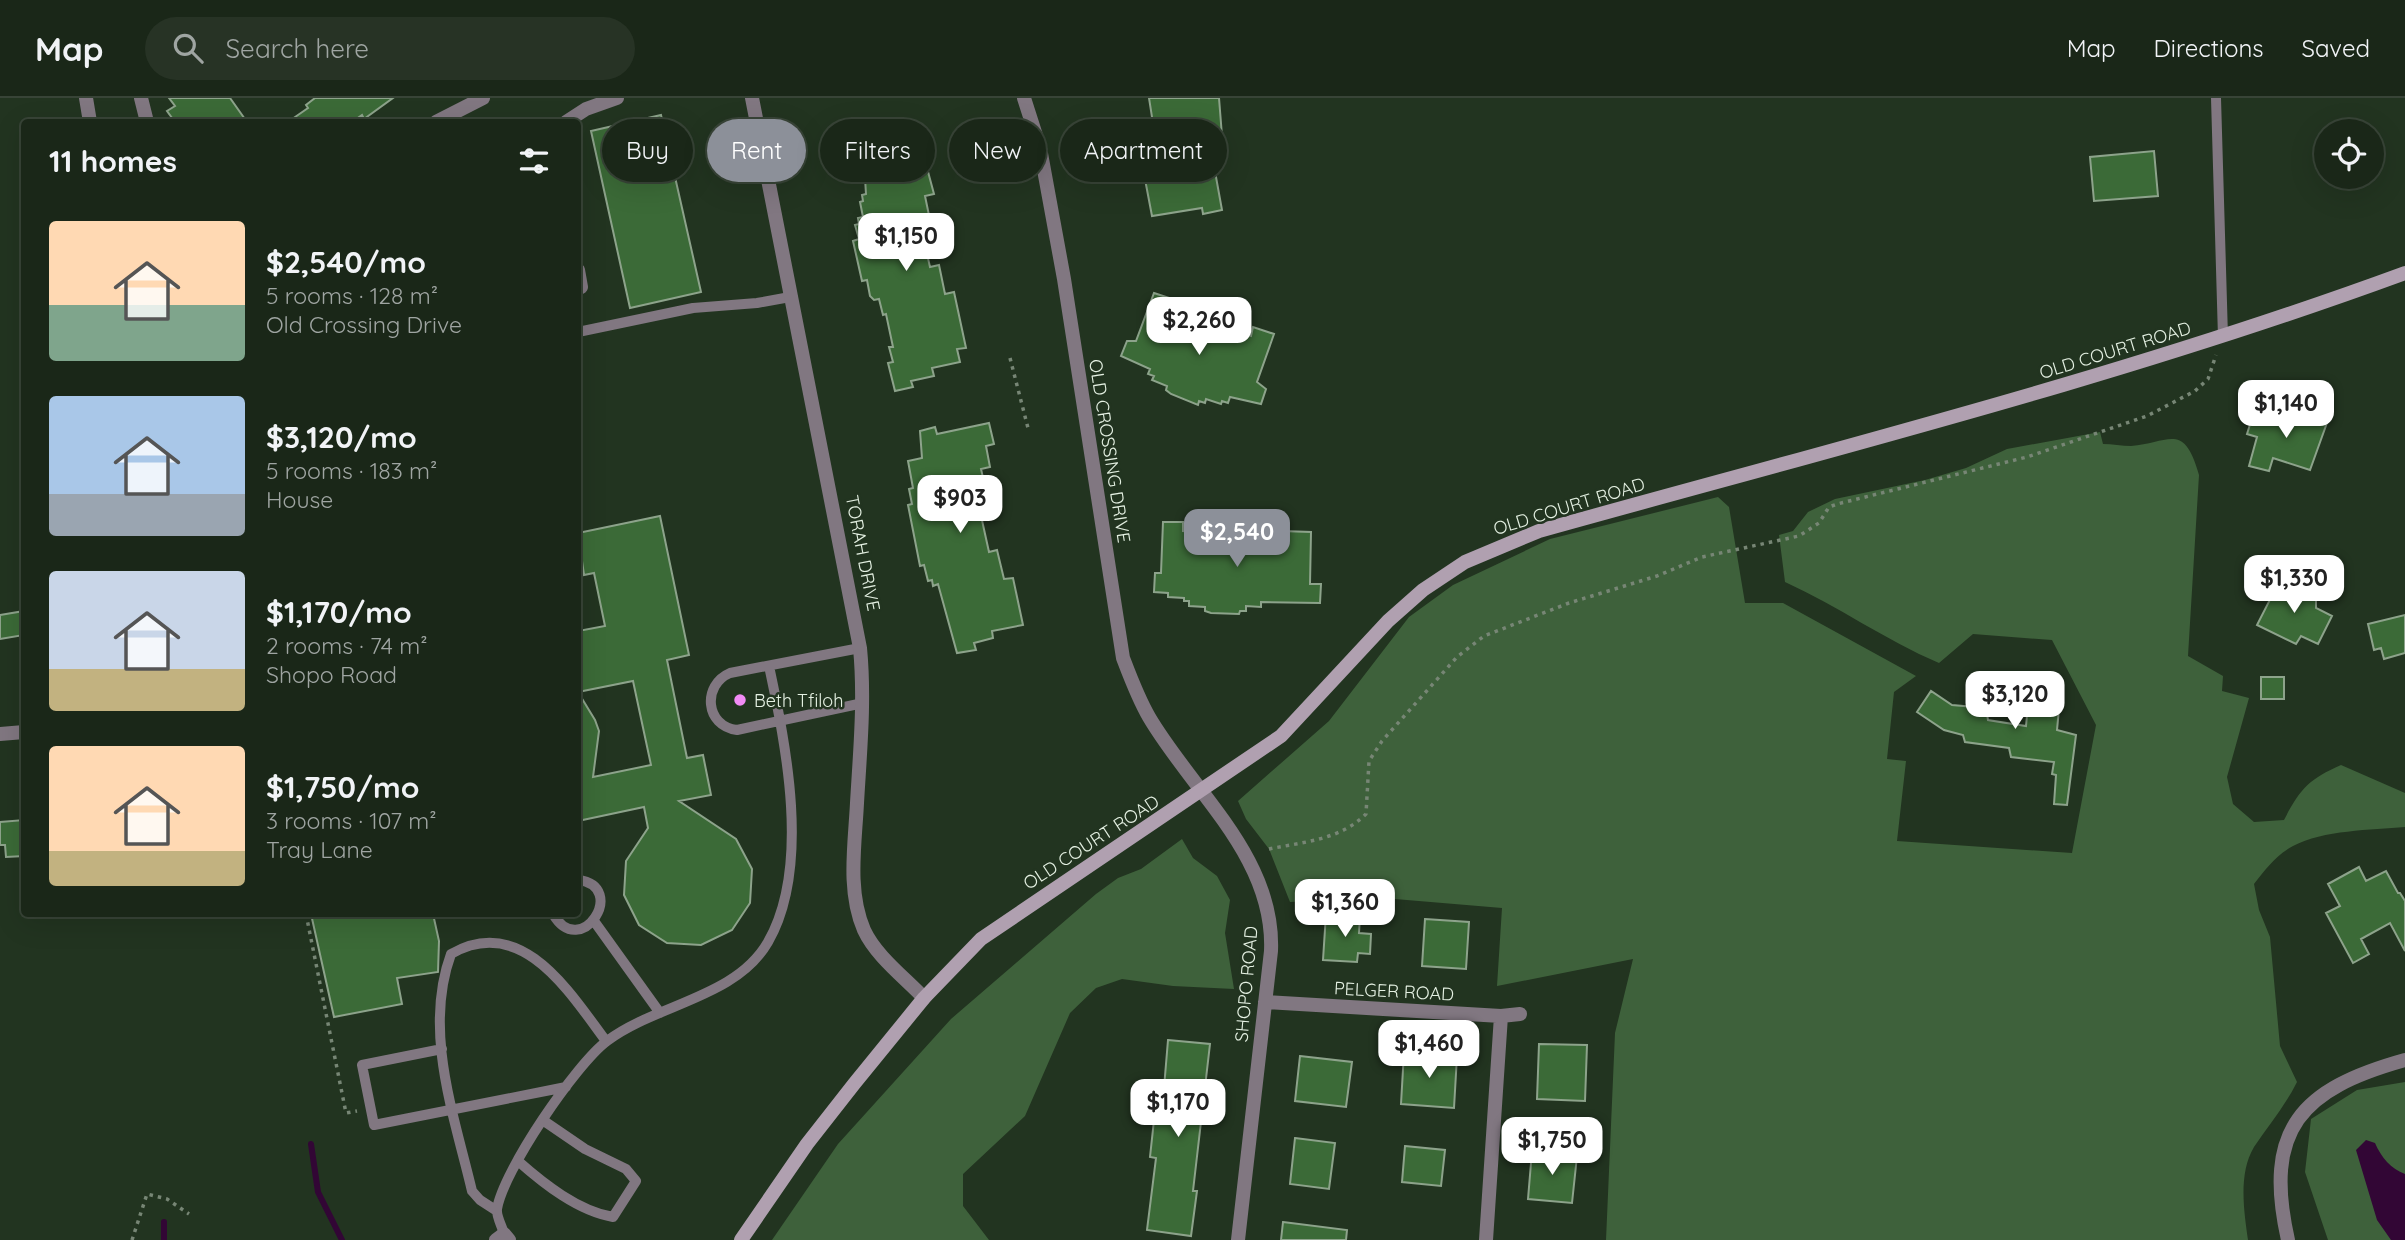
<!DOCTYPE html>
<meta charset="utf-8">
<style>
body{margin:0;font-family:Quicksand,sans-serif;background:#273325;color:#f1f3f6;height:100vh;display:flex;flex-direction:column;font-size:26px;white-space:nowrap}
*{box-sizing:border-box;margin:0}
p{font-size:23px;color:#9fa5a2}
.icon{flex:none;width:38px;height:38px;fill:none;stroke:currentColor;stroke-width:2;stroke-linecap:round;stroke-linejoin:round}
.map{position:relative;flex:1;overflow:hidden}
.sheet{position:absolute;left:21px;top:21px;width:560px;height:798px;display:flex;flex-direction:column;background:#1a2718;border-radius:7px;box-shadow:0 7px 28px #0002,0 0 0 2px #384437}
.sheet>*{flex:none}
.banner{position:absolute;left:602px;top:21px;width:665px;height:63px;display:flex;gap:14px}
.controls{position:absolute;left:2314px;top:21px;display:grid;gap:14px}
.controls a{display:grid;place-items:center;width:70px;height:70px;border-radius:50%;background:#1a2718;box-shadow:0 7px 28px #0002,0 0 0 2px #384437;font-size:35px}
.price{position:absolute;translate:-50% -60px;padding:0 16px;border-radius:14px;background:#fff;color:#222;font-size:23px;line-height:46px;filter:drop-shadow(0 2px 4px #0008)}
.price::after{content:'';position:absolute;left:50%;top:42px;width:21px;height:16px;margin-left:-10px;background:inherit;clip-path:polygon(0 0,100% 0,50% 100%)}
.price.on{background:#8c9099;color:#fff}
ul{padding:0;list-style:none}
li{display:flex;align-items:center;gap:21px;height:175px;padding:0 28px}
li span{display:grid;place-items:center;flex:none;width:196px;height:140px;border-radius:7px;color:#555}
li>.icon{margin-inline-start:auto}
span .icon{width:84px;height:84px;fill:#fffc;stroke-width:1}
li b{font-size:30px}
h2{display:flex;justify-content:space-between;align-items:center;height:84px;padding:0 28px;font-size:30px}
.tag{padding:0 24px;border-radius:32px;background:#1a2718;box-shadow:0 7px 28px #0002,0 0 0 2px #384437;font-size:24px;line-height:63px}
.tag.on{background:#8c9099;color:#fff}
header{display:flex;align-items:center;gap:42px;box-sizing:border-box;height:98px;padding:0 35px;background:#1a2718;border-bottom:2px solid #384437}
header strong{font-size:33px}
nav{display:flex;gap:38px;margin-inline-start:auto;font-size:24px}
.search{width:490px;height:63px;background:#273325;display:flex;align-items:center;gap:18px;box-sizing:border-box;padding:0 24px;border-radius:38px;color:#9fa5a2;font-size:26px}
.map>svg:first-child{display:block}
.green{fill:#3e613b}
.water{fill:#320635}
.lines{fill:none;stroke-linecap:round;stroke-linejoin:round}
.stream{stroke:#320635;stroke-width:6}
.building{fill:#3b6a37;stroke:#8da38b;stroke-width:2}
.path{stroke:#778675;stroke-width:3.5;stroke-dasharray:3.5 5;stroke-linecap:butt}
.service{stroke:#817781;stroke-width:10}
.minor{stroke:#817781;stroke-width:14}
.secondary{stroke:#b0a0b0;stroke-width:14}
.poi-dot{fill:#f18bf5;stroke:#223420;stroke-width:2.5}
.labels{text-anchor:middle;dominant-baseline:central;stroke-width:5;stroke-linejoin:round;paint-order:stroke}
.street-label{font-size:18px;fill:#e4f0e2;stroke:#223420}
.poi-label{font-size:18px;fill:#e4f0e2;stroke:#223420;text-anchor:start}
</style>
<header>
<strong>Map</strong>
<div class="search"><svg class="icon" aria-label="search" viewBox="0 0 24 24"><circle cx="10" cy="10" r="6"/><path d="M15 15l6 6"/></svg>Search here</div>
<nav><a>Map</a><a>Directions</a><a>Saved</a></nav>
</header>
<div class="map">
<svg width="2405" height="1142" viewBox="0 0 2405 1142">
<rect width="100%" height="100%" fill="#223420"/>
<!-- green -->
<path class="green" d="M2100,334L2103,346C2112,346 2122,348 2131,348C2169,345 2184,323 2199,377L2188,558L2223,578L2222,593L2249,600L2227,679L2233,706L2254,724L2284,722C2300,691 2309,681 2341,667L2405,695V729C2371,732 2323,732 2293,748C2276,757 2265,772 2254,786L2259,812L2270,839L2280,948L2297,984C2285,1008 2269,1027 2254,1049C2238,1076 2244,1113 2248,1142H1606L1615,935L1633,861L1497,888L1502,810L1383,800L1290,804L1269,751L1246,721L1238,703L1329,623L1409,519L1453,487L1550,441L1718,399L1729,409L1745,505H1783L1916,578L1894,594L1887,661L1906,663L1897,743L2072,755L2096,627L2052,542L1973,536L1939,565C1885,542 1838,508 1785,484L1779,437L1793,433L1808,414L1835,401L1925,382L1966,370L2007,351Z
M1182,741L1193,760L1217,778L1230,802L1225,835L1234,891L1173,888L1122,881L1096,890L1070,915L1025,1018L963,1076V1108L989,1142H772L838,1046L951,921L1096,796L1118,780L1141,771Z
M2405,984V1142H2328L2305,1074L2311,1021L2357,992Z"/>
<!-- water -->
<path class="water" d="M2366,1042L2375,1045C2381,1059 2391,1071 2405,1076V1142H2391L2377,1122L2356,1052Z"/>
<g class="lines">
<!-- stream -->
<path class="stream" d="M311,1046L318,1094L342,1142
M164,1124V1142"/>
</g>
<!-- building -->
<path class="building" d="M169,0H230L247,24H175L167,13L175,8Z
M315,0H393L364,21L362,17L352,24H288L308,10L306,7Z
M1149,0H1219L1222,38L1213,42L1216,56L1212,57L1222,112L1203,116L1202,110L1152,118L1140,55L1149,53L1147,40L1155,38Z
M661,17L701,194L630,210L591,33Z
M2154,53L2158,98L2094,103L2090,59Z
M878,61L879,65L883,64L885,70L907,65L909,74L927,70L934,96L925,98L931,127L921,130L930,169L939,167L945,196L954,194L966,250L957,251L960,264L932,270L934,278L911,283L913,289L895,293L888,265L893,264L889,249H893L886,216L883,217L879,201L874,202L870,198L867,182L862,183L853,143L859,141L855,127L859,126L858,120L863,119L860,104L863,103L862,97L866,96L864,64Z
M1154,195L1175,202L1172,211L1185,215L1182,223L1215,236L1226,239L1230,230L1251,238L1253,229L1274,236L1257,284L1266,291L1261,306L1230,299L1228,305L1222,303L1221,306L1206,301L1205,305L1199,303L1198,307L1171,296L1166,292L1167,288L1152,282L1154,278L1148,276L1150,271L1121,258L1127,243H1136Z
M2271,316L2304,322L2306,316L2328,322L2310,372L2273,360L2269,373L2249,368L2257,339L2247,336L2253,317L2269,321Z
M989,325L994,346L986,348L990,369L981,371L984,384L974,386L989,454L997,452L1004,481L1013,480L1023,527L992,533L993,540L974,545L976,552L957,555L938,486L933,488L932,482L928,483L924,467L920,468L908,407L912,406L909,391L913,390L908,363L922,360L920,333L935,329L937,336Z
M660,418L689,557L667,562L687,660L703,657L711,697L679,703L736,741L752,771L750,805L732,832L701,847L667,845L639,827L624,797L626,763L648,730L644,709L578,723V594L595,622L599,633L593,679L651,667L633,583L578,594V533L605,528L594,475L584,477L578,435Z
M1163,424H1183V433L1198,434L1197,441L1254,444V432H1266L1267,425H1283L1282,433L1311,434L1310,486H1321L1320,505L1261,504V509L1246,508V513H1240L1239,516L1211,515L1205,513V509L1189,508V503H1184V500L1168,499V495L1154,494L1155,475H1161Z
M2281,480L2300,489L2298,493L2316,502V510L2332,518L2318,546L2301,538L2296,546L2257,527Z
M24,513V537L0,541V517Z
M2405,517V555L2384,561L2381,550L2374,552L2368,526Z
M2037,579L2057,584L2056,596L2060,600L2057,632L2076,637L2067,707L2054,706L2056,677L2052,676L2054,664L2011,659L2009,650L1965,644L1963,637L1944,632L1917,614L1931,593L1952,607L1986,610L1988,622L2026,628L2029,596Z
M2261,579H2284V601H2261Z
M24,722V758L6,759L5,747H0V724Z
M2359,769L2366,783L2386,773L2398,795H2400L2405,803V853L2390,825L2361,841L2369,856L2353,865L2326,815L2340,808L2328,786Z
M311,816H433L439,843L438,874L397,880L402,906L334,919Z
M1326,816L1360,818L1359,835L1371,836L1370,856L1358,855L1357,864L1323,862Z
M1425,821L1469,824L1466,871L1422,868Z
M1168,942L1210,946L1193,1093H1197L1191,1138L1147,1132L1156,1060L1150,1059L1155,1013L1162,1014Z
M1539,946L1587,947L1585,1003L1537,1001Z
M1404,954L1457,958L1454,1010L1401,1006Z
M1300,958L1352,964L1346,1009L1295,1003Z
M1295,1040L1335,1045L1329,1091L1290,1086Z
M1405,1048L1445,1052L1441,1088L1402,1084Z
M1532,1053L1577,1058L1572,1105L1528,1101Z
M1283,1124L1347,1132L1346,1142H1281Z"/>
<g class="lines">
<!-- path -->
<path class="path" d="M1010,260L1028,330
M1269,751C1303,744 1340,742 1366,716L1369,663L1382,643L1457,559L1484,538L1569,505L1657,478L1702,459L1799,438L1819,425L1829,409L1837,406L2027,359L2147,318L2195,293L2208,281L2216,257
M306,816L346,1015L357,1013
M132,1142L147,1096L167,1101L189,1116"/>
<!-- service -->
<path class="service" d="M2216,0L2223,239
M578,234L693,210L757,205L790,199
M860,550L730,575C702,587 705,628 737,632L863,605
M553,816C581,864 629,788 578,782
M594,823L660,915
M442,951L362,967L374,1027L566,989
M518,1063C544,1086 578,1113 613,1119L636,1083L626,1071L585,1051L544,1023
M497,1113L480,1102L472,1093C454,1017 423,932 451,856C522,815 570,895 606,943
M504,1136C502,1128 496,1118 497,1111C503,1073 576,966 607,943C656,906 736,900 768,844C811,769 786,648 769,568"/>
<!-- minor -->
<path class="minor" d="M86,0L90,24
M141,0L147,24
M752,0L860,550C865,602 860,653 857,705C855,746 847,793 864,832C876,858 904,879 924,900
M1024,0L1040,50L1064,181L1123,560C1131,581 1138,600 1149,619C1193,694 1275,759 1271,853L1238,1142
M436,24L483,0
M566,24L586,11L617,0
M578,172L581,189L578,190
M0,636L24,634
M1265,904L1501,918L1520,916
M496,1142L504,1136L509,1142
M1486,1142L1501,918
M2288,1142C2263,1031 2301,991 2405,962"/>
<!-- secondary -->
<path class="secondary" d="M741,1142L807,1046L854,986L924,900L981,841L1281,638L1388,523L1423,492L1465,464L1539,433C1829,352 2122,279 2405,175"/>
</g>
<!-- markers -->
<circle class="poi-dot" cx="740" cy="602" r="7"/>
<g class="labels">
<!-- street labels -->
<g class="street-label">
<text transform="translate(2115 252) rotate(-17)">OLD COURT ROAD</text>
<text transform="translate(1110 353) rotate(81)">OLD CROSSING DRIVE</text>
<text transform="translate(1569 408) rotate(-17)">OLD COURT ROAD</text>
<text transform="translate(863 455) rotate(79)">TORAH DRIVE</text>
<text transform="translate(1091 744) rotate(-33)">OLD COURT ROAD</text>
<text transform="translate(1246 886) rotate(-85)">SHOPO ROAD</text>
<text transform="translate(1394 893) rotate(3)">PELGER ROAD</text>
</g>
<!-- poi labels -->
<g class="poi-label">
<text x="754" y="602">Beth Tfiloh</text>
</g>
</g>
</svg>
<div class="controls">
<a><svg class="icon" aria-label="locate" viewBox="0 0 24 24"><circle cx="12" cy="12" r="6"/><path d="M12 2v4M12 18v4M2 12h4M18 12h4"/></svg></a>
</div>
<b class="price" style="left:906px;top:175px">$1,150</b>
<b class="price" style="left:1199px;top:259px">$2,260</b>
<b class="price" style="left:2286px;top:342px">$1,140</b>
<b class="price" style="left:960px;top:437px">$903</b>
<b class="price on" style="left:1237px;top:471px">$2,540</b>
<b class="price" style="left:2294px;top:517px">$1,330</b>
<b class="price" style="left:2015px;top:633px">$3,120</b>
<b class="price" style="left:1345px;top:841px">$1,360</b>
<b class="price" style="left:1429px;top:982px">$1,460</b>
<b class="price" style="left:1178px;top:1041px">$1,170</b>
<b class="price" style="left:1552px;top:1079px">$1,750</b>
<div class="banner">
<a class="tag">Buy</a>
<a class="tag on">Rent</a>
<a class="tag">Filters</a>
<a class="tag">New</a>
<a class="tag">Apartment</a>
</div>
<section class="sheet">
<h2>11 homes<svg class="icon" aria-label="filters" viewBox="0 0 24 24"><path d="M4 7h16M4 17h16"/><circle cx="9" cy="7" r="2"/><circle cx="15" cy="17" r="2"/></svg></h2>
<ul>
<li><span style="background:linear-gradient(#ffd9b3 60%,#7fa58c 0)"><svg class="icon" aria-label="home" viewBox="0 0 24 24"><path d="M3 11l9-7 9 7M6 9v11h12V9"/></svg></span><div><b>$2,540/mo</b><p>5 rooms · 128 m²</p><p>Old Crossing Drive</p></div></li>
<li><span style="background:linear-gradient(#a9c7e8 70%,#9aa5b1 0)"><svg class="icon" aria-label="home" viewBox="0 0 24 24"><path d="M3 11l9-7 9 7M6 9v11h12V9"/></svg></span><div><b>$3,120/mo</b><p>5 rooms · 183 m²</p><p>House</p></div></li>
<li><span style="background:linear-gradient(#c9d6e8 70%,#c2b280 0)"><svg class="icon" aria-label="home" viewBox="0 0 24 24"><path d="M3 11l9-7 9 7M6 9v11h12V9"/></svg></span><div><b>$1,170/mo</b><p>2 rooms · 74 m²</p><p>Shopo Road</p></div></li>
<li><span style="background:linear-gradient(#ffd9b3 75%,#c2b280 0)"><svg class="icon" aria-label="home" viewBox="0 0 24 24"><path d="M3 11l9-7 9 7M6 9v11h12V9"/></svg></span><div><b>$1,750/mo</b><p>3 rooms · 107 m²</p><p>Tray Lane</p></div></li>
</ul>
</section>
</div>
